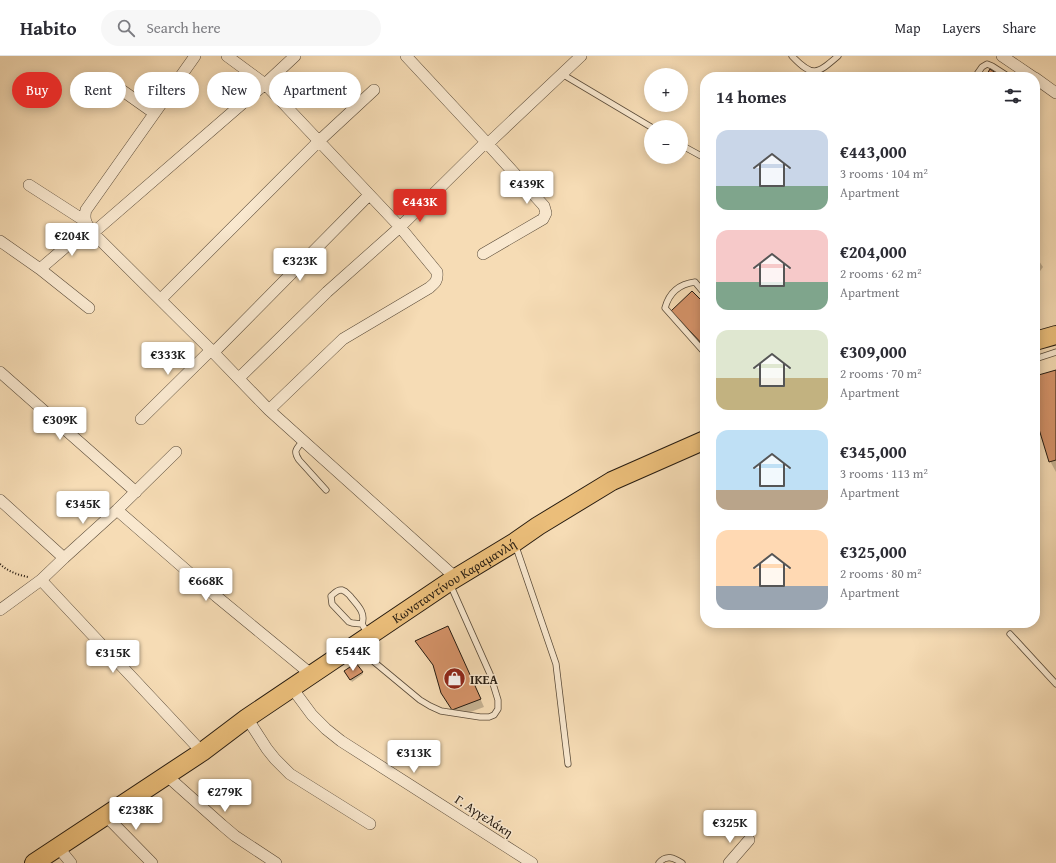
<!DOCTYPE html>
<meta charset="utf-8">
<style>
body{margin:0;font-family:"Gentium Book Plus",serif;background:#f7f7f7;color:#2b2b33;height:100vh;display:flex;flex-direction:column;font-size:15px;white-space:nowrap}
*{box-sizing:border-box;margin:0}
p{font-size:13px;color:#7c7c81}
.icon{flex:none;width:22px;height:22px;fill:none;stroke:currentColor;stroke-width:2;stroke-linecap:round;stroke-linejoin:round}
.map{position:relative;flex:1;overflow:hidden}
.drawer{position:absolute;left:700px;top:16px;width:340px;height:556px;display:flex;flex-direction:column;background:#fff;border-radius:16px;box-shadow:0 2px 10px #0003}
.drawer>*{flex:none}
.hud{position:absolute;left:12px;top:16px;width:380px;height:36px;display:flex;gap:8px}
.tools{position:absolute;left:644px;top:12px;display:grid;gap:8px}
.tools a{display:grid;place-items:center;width:44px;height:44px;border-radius:50%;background:#fff;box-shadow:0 2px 10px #0003;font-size:20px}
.price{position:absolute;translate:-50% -34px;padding:0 9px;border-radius:4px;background:#fff;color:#222;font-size:13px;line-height:26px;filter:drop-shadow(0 1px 2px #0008)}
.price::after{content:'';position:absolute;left:50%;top:24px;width:12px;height:9px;margin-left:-6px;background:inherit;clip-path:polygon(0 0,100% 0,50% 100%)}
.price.current{background:#d93025;color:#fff}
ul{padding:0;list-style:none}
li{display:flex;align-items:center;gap:12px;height:100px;padding:0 16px}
li span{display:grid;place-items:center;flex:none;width:112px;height:80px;border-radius:12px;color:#555}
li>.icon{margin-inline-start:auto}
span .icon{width:48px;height:48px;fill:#fffc;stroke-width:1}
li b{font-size:17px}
h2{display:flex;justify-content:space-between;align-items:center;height:48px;padding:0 16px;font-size:17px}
.chip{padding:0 14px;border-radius:18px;background:#fff;box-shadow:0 2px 10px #0003;font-size:14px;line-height:36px}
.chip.current{background:#d93025;color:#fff}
header{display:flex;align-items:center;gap:24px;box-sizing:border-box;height:56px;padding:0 20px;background:#fff;border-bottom:1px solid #e1e1e2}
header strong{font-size:19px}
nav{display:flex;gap:22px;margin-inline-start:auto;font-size:14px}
.search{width:280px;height:36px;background:#f7f7f7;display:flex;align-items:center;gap:10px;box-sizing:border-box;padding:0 14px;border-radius:22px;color:#7c7c81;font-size:15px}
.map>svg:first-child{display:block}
.shadow{fill:#0003}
.building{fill:#d49268;stroke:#261b10}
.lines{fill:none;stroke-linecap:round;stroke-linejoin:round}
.lane-casing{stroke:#5a4b39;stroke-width:7}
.street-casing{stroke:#5a4b39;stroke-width:12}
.primary-casing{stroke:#261b10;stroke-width:20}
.path{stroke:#261b10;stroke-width:2;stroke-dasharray:1 2;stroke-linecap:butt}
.lane{stroke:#f9e8cf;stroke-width:5.5}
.street{stroke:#f9e8cf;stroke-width:11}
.primary{stroke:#ebbe7a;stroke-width:18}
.labels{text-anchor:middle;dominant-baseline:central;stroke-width:3;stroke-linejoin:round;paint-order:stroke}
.street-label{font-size:13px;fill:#261b10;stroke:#f9e8cf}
.poi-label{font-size:13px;font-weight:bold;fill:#261b10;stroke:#f9e8cf;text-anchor:start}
</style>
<header>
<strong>Habito</strong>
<div class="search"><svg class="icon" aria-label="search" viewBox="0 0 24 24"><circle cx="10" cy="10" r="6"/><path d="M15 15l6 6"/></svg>Search here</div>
<nav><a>Map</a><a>Layers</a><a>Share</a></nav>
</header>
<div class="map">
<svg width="1056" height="807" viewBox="0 0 1056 807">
<rect width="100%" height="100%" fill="#f6dcb5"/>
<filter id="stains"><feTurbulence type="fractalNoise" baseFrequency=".005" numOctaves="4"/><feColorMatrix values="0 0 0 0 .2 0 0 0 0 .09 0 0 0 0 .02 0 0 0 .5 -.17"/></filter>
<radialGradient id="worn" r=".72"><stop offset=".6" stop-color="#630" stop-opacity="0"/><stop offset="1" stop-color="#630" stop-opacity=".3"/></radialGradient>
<!-- shadow -->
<path class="shadow" d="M1035,199L1043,211L1035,222Z
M705,250V294L678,265L672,255Z
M1056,315V416L1050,405L1035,356V321Z
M448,571L452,579L484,651L457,661L447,645L435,612L421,592Z
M356,608L363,618L352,626L345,615Z"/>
<!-- building -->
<path class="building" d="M990,13L1001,21H985Z
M692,235L705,248V291L671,255Z
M1056,314V404L1049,406L1035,360V320Z
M448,570L481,643L452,654L441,637L433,609L415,585Z
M356,607L363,616L350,624L344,615Z"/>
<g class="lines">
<defs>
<path id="lane" d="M792,0C813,22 817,18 838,0
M562,18L651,71
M975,21L982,11L987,8L992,10L1006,19L1007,21
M681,89L703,101
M705,238L695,226C679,228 669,237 665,252L705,297
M1035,303L1056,296
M303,385C296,393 293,395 299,404L326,434
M515,488L556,608L568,708
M362,568L352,567L349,566L332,548L331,540C335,537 337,533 342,534C346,535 348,538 350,540C357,549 366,556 362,568L368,578
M1010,578L1056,628
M358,591L373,605L420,644L430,650L441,655L480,661H489L494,659L498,653V644L490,618L450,528
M659,807C666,798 674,802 682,807"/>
<path id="street" d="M195,0L86,154C83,164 87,169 93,177L211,294L269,354L456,522
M227,0L265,28L400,171L437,216C438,225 435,227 429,232L343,283L269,354
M1002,0L1033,21
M1035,22L1056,37
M113,28L154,57
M29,129L85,165
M93,177L265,28L295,0
M0,185L40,213L89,252
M483,198L543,163L546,157L544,150L486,86L491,85L494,82L581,0
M40,213L89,171
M161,243L319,85L374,34
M214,296L369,139
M0,316L136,436
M239,322L327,236L400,171L486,86L406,0
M141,363L211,294
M0,444L64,502
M117,454L216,540L312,619
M41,524L202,696
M0,554L41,524L64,502L117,454L176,396
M292,632L312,659L326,673L341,685L532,807
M247,662L267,693L275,703L290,718L370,768
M166,719L222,769L235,780L276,807
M105,759L152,807
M58,791L71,807
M729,807L749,784"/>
<g id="primary">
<path d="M1035,285L1056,279"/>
<path id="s1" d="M34,807L202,696L247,662L449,526L515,486L538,470L612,425L705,384"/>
</g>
</defs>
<!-- lane casing -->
<use href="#lane" class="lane-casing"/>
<!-- street casing -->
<use href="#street" class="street-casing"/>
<!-- primary casing -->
<use href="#primary" class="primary-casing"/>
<!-- path -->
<path class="path" d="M0,508C7,515 18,519 28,521"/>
<!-- lane -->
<use href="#lane" class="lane"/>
<!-- street -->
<use href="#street" class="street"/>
<!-- primary -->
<use href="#primary" class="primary"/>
</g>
<!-- icons -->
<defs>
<symbol id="shop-disc" viewBox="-11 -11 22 22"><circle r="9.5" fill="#8f2418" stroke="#f9e8cf"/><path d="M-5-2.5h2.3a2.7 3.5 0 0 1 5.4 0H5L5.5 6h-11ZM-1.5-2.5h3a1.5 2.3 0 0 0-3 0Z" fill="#fff"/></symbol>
</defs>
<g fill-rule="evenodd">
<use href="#shop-disc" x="442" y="610" width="25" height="25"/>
</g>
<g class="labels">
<!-- street labels -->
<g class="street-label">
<text stroke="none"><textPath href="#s1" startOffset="506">Κωνσταντίνου Καραμανλή</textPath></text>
<text transform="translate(484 760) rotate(33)">Γ. Αγγελάκη</text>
</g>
<!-- poi labels -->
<g class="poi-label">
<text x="470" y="623">IKEA</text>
</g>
</g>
<rect width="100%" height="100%" filter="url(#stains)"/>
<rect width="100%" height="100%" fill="url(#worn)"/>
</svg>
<div class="tools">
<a>+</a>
<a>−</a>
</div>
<b class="price" style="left:527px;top:149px">€439K</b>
<b class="price current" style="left:420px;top:167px">€443K</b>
<b class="price" style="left:72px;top:201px">€204K</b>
<b class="price" style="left:300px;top:226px">€323K</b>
<b class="price" style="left:168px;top:320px">€333K</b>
<b class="price" style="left:60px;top:385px">€309K</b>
<b class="price" style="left:83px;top:469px">€345K</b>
<b class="price" style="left:206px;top:546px">€668K</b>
<b class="price" style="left:353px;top:616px">€544K</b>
<b class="price" style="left:113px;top:618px">€315K</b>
<b class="price" style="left:414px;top:718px">€313K</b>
<b class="price" style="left:225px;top:757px">€279K</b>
<b class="price" style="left:136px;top:775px">€238K</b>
<b class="price" style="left:730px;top:788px">€325K</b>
<div class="hud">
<a class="chip current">Buy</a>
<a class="chip">Rent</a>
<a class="chip">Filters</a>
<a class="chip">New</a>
<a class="chip">Apartment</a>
</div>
<section class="drawer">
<h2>14 homes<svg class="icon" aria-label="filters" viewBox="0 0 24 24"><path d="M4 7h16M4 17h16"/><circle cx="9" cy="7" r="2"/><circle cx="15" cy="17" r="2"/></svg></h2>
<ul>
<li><span style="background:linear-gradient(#c9d6e8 70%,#7fa58c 0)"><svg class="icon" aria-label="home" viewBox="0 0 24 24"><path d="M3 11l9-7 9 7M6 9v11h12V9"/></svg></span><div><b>€443,000</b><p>3 rooms · 104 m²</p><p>Apartment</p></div></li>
<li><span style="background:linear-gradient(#f6c9c9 65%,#7fa58c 0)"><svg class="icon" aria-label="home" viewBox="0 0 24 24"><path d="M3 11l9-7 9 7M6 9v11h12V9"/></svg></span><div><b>€204,000</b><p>2 rooms · 62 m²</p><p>Apartment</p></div></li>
<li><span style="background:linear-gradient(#dfe7d0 60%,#c2b280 0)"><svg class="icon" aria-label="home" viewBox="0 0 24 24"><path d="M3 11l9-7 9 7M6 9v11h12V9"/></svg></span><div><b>€309,000</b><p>2 rooms · 70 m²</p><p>Apartment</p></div></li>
<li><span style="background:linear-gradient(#bfe0f5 75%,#b9a48a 0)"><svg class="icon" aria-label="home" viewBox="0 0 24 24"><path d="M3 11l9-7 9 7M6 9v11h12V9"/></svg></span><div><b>€345,000</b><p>3 rooms · 113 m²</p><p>Apartment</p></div></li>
<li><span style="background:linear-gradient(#ffd9b3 70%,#9aa5b1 0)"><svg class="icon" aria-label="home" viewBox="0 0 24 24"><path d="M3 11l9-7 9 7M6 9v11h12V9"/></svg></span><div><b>€325,000</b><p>2 rooms · 80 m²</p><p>Apartment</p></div></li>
</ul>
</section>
</div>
